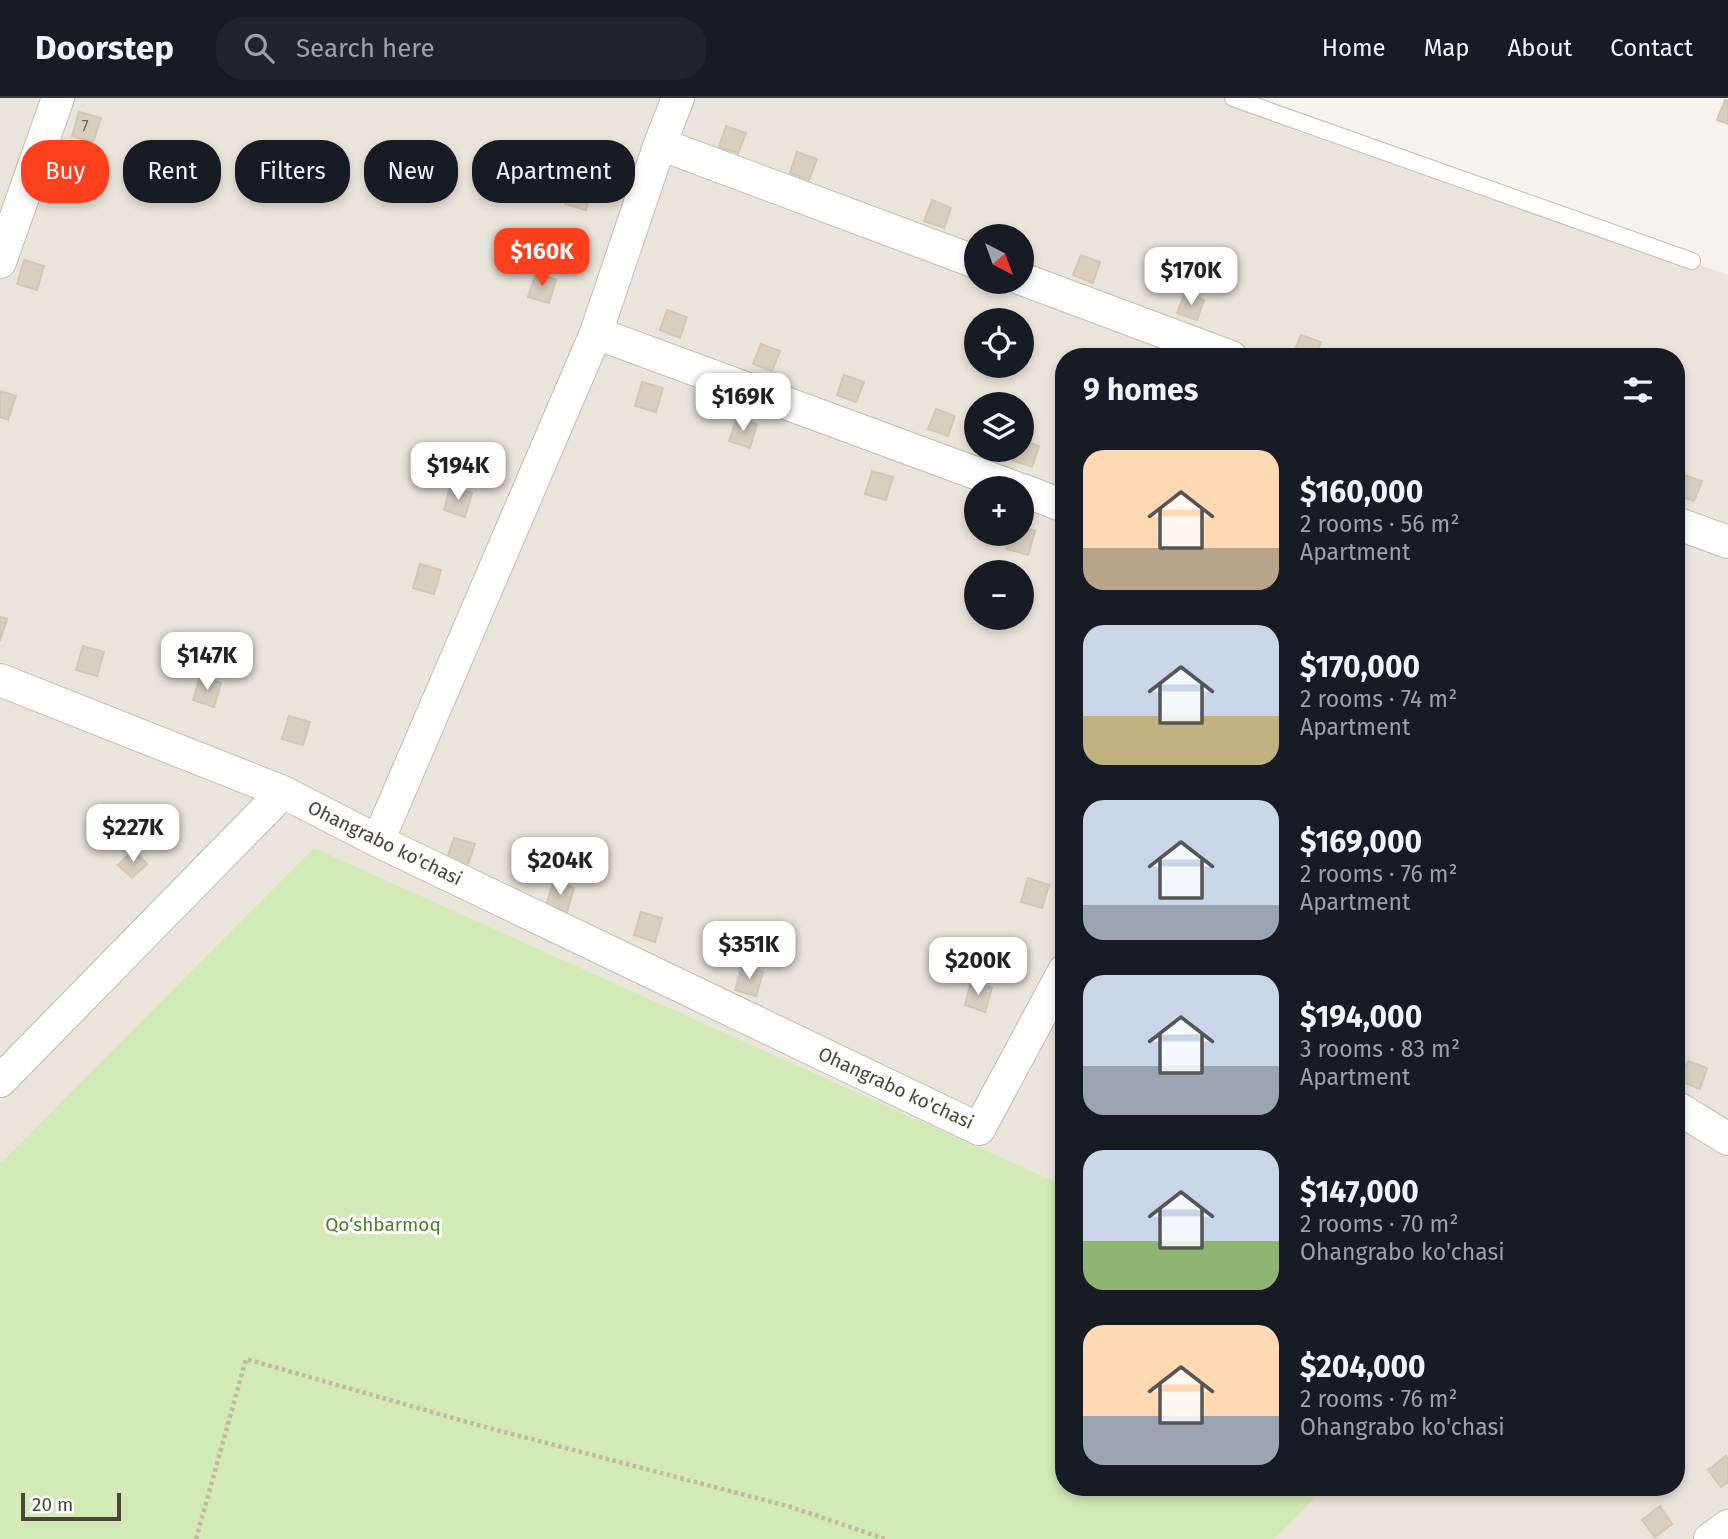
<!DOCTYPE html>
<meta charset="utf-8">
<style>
body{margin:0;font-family:"Fira Sans",sans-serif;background:#20242c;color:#f1f3f6;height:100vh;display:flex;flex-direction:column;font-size:26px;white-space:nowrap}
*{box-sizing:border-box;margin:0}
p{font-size:23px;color:#9ea1a6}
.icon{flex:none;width:38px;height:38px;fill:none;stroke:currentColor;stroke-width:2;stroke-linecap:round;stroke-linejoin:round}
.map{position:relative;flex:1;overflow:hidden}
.sheet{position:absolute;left:1055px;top:250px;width:630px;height:1148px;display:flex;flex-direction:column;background:#171b24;border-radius:28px;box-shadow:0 4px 10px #0003}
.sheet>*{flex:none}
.banner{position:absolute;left:21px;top:42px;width:665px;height:63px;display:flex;gap:14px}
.needle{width:46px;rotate:139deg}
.buttons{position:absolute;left:964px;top:126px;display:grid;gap:14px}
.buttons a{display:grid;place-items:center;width:70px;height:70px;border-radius:50%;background:#171b24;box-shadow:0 4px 10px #0003;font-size:35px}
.scale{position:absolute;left:21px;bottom:18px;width:100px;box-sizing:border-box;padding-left:7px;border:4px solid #4b4439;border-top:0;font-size:19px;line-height:24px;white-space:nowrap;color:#4b4439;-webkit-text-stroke:5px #fff;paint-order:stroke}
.price{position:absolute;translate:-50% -60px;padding:0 16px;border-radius:14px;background:#fff;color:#222;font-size:23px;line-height:46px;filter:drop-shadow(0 2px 4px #0008)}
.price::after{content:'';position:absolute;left:50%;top:42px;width:21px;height:16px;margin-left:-10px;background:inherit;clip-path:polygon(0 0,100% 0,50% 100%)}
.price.on{background:#fc3f1d;color:#fff}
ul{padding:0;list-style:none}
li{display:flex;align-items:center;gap:21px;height:175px;padding:0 28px}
li span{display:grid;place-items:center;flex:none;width:196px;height:140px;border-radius:21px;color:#555}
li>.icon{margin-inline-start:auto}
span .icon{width:84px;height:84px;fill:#fffc;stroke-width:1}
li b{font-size:30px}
h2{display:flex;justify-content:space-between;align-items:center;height:84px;padding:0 28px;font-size:30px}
.pill{padding:0 24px;border-radius:28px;background:#171b24;box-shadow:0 4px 10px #0003;font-size:24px;line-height:63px}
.pill.on{background:#fc3f1d;color:#fff}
header{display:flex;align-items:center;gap:42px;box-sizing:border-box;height:98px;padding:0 35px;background:#171b24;border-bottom:2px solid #363941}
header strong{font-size:33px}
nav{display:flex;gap:38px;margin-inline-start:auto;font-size:24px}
.search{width:490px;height:63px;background:#20242c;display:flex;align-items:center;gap:18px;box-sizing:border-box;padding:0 24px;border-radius:28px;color:#9ea1a6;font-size:26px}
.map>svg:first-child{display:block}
.residential{fill:#eae5da;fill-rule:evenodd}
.green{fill:#d2eab5}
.building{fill:#d8cfc1;stroke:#d3c7b4;stroke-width:2}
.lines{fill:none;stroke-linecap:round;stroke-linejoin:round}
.lane-casing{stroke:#c2bbae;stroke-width:18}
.street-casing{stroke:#c2bbae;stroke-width:34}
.path{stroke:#c4b79f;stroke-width:4.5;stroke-dasharray:3.5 3.5;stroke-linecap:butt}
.lane{stroke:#fff;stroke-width:16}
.street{stroke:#fff;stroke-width:32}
.labels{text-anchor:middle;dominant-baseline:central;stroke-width:6;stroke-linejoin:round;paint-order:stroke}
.number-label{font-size:16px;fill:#6e675b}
.street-label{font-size:19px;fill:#4b4439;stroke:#fff}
.park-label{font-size:19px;fill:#4a7f2a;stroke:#fff}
</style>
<header>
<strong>Doorstep</strong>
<div class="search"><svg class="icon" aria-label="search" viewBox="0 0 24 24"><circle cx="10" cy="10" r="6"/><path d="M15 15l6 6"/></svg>Search here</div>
<nav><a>Home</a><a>Map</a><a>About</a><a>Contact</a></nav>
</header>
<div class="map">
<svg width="1728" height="1441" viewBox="0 0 1728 1441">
<rect width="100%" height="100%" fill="#f6f3ec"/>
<!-- residential -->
<path class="residential" d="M0,0H1241L1728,177V1441H0ZM976,138H1022V184H976ZM976,222H1022V268H976ZM1064,259H1676V1390H1064ZM976,306H1022V352H976ZM976,390H1022V436H976ZM976,474H1022V520H976Z"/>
<!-- green -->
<path class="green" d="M314,750L1064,1088V1390H1324L1274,1441H0V1066Z"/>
<!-- building -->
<path class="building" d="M1725,2L1728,3V26L1717,22Z
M79,14L101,20L93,44L72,38Z
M726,28L746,35L738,55L719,49Z
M797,54L817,61L809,82L790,75Z
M572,82L593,88L586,112L565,106Z
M932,102L951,110L944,130L924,123Z
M1081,157L1100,164L1093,185L1073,177Z
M24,162L44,168L37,192L17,186Z
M536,175L556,182L549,205L528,199Z
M1185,195L1204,202L1197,222L1177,215Z
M667,212L687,219L680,240L660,232Z
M1301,237L1321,244L1315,259H1298L1293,257Z
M761,246L780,253L772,273L753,266Z
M844,277L864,284L856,304L837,297Z
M642,284L663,290L656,314L635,308Z
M0,293L16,298L8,322L0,319Z
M936,311L955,318L948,338L928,331Z
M737,320L757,326L750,350L729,343Z
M1022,342L1039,348L1032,369L1012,362L1016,352H1022Z
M872,373L893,379L886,402L865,396Z
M1682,376L1702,383L1694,403L1676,397V392Z
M450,389L472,395L465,419L444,412Z
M1022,429L1035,433L1028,457L1007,451L1012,436H1022Z
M420,466L441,472L434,496L413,490Z
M0,519L7,521L0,543Z
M83,548L104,554L97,578L76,572Z
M200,579L221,585L214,609L193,602Z
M289,618L310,624L303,647L282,641Z
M454,740L475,746L467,769L446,763Z
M133,752L147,766L132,780L118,767Z
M1028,780L1049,787L1042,810L1021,804Z
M553,784L574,790L567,814L546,808Z
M641,814L662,820L655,844L634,837Z
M742,868L763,874L756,898L735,892Z
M971,884L992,890L985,914L965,907Z
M1688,963L1707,970L1700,991L1680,983Z
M1726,1358L1728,1361V1384L1721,1389L1708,1372Z
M1660,1408L1672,1426L1655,1439L1642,1422Z"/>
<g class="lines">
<defs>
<path id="lane" d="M1233,0L1692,163"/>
<path id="street" d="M660,46L976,164
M0,164L58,0
M1022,181L1231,259
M596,235L1016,390
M1022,392L1064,408
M1676,425L1728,444
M0,582L283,694L378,743L979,1031L1064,873
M378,743L596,235L660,46L678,0
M0,983L283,694
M1676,1009L1728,1041
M1710,1441L1728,1428"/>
</defs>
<!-- lane casing -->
<use href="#lane" class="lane-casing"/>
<!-- street casing -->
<use href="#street" class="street-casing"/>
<!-- path -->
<path class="path" d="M196,1441L246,1261L474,1326L791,1409L885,1441"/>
<!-- lane -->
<use href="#lane" class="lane"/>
<!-- street -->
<use href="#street" class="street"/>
</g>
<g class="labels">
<!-- number labels -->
<g class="number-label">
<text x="85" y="28">7</text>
</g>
<!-- street labels -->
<g class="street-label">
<text transform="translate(385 745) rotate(26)">Ohangrabo ko'chasi</text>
<text transform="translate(896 990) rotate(25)">Ohangrabo ko'chasi</text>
</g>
<!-- park labels -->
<g class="park-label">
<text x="383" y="1126">Qo‘shbarmoq</text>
</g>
</g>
</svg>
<div class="buttons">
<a><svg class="needle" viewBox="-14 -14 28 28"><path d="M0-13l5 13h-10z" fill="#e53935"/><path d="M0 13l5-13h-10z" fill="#9ea1a6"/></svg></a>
<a><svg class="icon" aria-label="locate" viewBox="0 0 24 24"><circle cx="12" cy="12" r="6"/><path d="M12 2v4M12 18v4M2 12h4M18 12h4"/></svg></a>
<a><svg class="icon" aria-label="layers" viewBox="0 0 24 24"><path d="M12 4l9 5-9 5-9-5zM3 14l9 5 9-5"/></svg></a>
<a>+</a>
<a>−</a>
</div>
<div class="scale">20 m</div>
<b class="price on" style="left:542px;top:190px">$160K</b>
<b class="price" style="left:1191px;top:209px">$170K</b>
<b class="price" style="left:743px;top:335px">$169K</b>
<b class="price" style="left:458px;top:404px">$194K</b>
<b class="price" style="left:207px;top:594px">$147K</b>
<b class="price" style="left:133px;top:766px">$227K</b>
<b class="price" style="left:560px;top:799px">$204K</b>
<b class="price" style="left:749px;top:883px">$351K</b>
<b class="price" style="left:978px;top:899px">$200K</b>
<div class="banner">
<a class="pill on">Buy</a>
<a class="pill">Rent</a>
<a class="pill">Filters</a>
<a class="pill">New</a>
<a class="pill">Apartment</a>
</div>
<section class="sheet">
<h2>9 homes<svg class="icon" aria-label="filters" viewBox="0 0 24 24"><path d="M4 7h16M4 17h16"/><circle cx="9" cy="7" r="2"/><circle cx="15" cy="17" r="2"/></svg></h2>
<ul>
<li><span style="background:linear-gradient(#ffd9b3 70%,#b9a48a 0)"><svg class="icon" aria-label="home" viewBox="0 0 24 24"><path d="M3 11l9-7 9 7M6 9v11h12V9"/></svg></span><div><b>$160,000</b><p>2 rooms · 56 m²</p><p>Apartment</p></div></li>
<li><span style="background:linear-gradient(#c9d6e8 65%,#c2b280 0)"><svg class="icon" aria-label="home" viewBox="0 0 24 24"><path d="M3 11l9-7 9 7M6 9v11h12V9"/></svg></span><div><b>$170,000</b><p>2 rooms · 74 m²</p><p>Apartment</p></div></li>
<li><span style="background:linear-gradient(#c9d6e8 75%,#9aa5b1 0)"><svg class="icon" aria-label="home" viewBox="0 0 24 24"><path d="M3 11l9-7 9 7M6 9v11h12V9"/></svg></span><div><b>$169,000</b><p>2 rooms · 76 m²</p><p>Apartment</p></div></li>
<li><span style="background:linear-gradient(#c9d6e8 65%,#9aa5b1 0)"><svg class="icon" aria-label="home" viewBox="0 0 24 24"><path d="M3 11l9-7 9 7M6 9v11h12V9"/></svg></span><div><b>$194,000</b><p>3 rooms · 83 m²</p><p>Apartment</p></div></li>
<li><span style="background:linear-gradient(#c9d6e8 65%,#8fb573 0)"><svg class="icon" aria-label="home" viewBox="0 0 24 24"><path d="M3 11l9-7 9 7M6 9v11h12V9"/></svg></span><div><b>$147,000</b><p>2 rooms · 70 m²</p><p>Ohangrabo ko'chasi</p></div></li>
<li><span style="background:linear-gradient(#ffd9b3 65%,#9aa5b1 0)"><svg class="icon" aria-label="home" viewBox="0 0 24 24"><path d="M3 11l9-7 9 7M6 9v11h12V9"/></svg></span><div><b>$204,000</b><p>2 rooms · 76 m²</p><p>Ohangrabo ko'chasi</p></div></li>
</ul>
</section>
</div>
